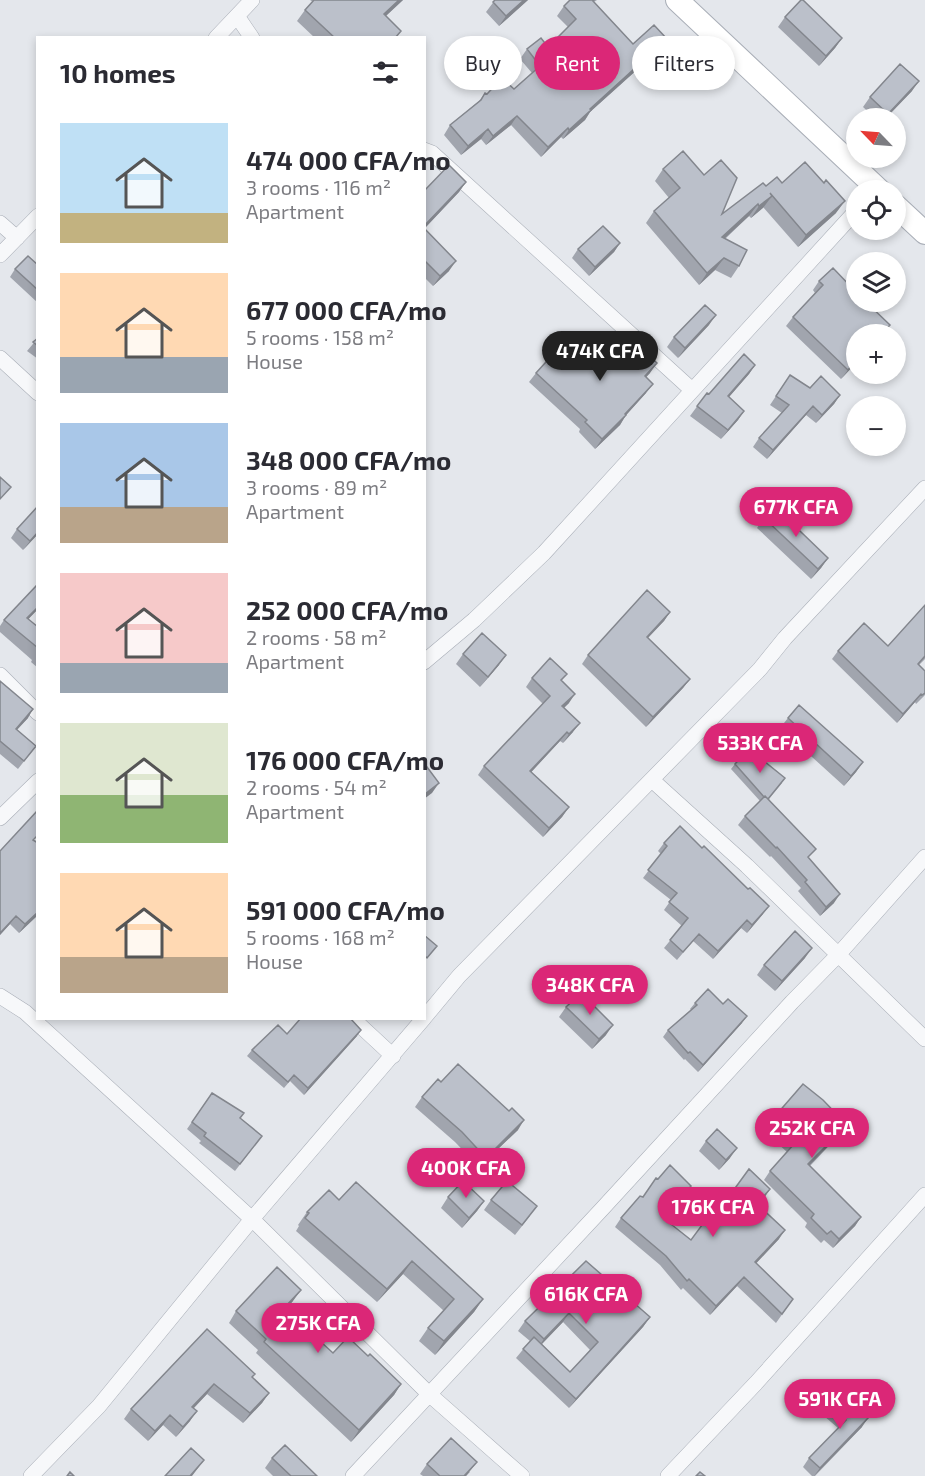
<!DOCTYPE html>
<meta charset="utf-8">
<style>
body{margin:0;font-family:"Exo 2",sans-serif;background:#f2f2f3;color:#2b2b33;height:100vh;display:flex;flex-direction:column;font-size:22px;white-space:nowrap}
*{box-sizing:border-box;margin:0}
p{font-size:20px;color:#7c7c81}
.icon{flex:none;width:33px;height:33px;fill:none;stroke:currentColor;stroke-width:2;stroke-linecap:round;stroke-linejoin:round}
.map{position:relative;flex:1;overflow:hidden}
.details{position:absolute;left:36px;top:36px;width:390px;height:984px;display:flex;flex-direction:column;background:#fff;border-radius:0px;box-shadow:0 3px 9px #0003}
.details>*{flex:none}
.top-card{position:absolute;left:444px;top:36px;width:390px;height:54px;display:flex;gap:12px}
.needle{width:39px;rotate:295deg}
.fabs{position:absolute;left:846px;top:108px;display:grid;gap:12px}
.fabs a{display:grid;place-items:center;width:60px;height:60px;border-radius:50%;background:#fff;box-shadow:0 3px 9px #0003;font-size:30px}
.price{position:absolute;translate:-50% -51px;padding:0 14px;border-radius:21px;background:#db2777;color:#fff;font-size:20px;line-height:39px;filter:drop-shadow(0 2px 3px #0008)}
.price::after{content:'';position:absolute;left:50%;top:36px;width:18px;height:14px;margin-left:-9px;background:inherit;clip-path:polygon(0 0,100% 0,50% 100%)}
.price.on{background:#222;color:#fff}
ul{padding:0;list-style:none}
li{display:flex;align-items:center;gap:18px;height:150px;padding:0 24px}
li span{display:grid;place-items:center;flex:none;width:168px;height:120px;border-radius:0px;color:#555}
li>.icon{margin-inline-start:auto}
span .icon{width:72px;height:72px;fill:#fffc;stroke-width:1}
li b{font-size:26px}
h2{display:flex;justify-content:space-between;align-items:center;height:72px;padding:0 24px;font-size:26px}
.chip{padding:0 21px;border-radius:27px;background:#fff;box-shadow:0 3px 9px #0003;font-size:21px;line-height:54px}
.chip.on{background:#db2777;color:#fff}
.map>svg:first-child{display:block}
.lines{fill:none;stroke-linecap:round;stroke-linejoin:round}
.street-casing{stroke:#a9aeb7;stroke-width:16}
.secondary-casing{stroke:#a9aeb7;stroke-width:24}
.street{stroke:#f7f8fa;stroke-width:15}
.secondary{stroke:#fff;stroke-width:22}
.wall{fill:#a1a5ae;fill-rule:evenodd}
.shaded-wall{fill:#83868d}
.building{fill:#bbc0ca;stroke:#83868d;stroke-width:1.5}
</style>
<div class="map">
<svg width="925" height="1476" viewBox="0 0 925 1476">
<rect width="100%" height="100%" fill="#e4e7ec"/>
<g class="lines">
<defs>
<path id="street" d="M237,16L252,38
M216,38L252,0
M424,150L432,153L692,390
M0,223L17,238
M0,255L38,216
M0,358L38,393
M424,662L474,620L544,553L856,211
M0,675L38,713
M652,780L747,866L925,1039
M0,818L38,781
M0,996L25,1012L252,1219L429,1394L522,1476
M352,1018L393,1056
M424,1018L459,976L760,669L785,638L925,488
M31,1476L99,1406L252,1219L424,1018
M353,1476L602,1209L792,1002L838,955L925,857
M668,1476L756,1383L925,1195"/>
<path id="secondary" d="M677,0L879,190
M896,206L925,233"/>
</defs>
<!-- street casing -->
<use href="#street" class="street-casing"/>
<!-- secondary casing -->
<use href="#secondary" class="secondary-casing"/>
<!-- street -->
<use href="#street" class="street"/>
<!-- secondary -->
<use href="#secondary" class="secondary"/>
</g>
<!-- wall -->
<path class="wall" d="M310,0H403L386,16L401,31L396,38H315L297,21L305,10L313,2Z
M495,0H528L499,26L486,12Z
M570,0H597L594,2L633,44L667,39L660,49L590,112L585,120L563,139L561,137L541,157L511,125L486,145L481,139L461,155L444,135L450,125L479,101L485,93L487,94L514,89L532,73L520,59L527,49L548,47L568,27L557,16L564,6Z
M785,17L842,38L835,48L819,66L778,27Z
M912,91L886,118H875L863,107L870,97Z
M663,169L722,214L766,186L782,183L836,213L798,247L763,207L751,218L749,216L725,239L739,266L731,278L715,270L699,285L646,223L654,211L669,198L655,181Z
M466,182L459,192L425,228L449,271L433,286L424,277V191Z
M620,243L614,252L589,276L572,258L578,249Z
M38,265V303L10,277L15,269Z
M819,281L890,325L883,334H856V363L841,379L786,326L793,317L815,293L813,290Z
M709,325L678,358L667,347L674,337Z
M38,338V359L27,351Z
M755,365L749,374L729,397L744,411L738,420L721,439L690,416L707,393L709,394Z
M592,366L650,373L646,377V393L626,415L620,425L595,449L579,432L580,429L529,382L536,373Z
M790,375L810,388L840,395L834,404L816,423L806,415L767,459L753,447L759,438L782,413L770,405Z
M764,518L828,558L821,568L811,579L757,528Z
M17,529L38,534L23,550L11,538Z
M38,584V609L28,619L38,627V668L31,662L32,660L0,632V626L4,620Z
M925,605V659L919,665L925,671V695L916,704L915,702L897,723L832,659L838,651L888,646Z
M670,612L664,621L648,638L690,679L683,688L646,727L582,664L588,655Z
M463,654L499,665L480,687L456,664Z
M567,674L562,680L569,703L564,708L573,732L563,743L560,741L531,772L569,807L562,817L543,837L478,775L484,766L543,704L526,687L532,678Z
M0,681L28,718L17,730L36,746L18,769L0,754Z
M788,718L863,762L856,772L844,786L780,728Z
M735,764L782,783L769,799L810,859L834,903L820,916L798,891L801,888L771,856L770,857L738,825L745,816L760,801L731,769Z
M34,840L38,843V915L19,933L10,924L0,935V851Z
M664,843L763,914L747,933L741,928L713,959L693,941L677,960L664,948L682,926L664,910L671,900L643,878L661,854L658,851Z
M805,958L775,991L757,975L764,965Z
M695,1003L723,1004L742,1023L698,1072L685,1059L684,1060L663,1037L668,1030L691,1010L690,1009Z
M566,1007L606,1035L592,1049L559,1017Z
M287,1034L357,1036L304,1095L290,1081L284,1088L247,1056L252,1050Z
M441,1082L518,1130L479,1167L455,1142L415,1107L422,1097Z
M212,1093L240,1118L262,1136L235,1171L199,1143L201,1141L187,1129Z
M770,1122L840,1134L810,1166L861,1217L855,1226L833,1248L824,1240L821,1243L805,1227L807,1223L764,1180L770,1171L787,1152L764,1131Z
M706,1141L730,1158L719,1170L699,1151Z
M685,1195L663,1218L691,1240L709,1224L764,1198L758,1205L779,1239L756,1263L793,1299L776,1323L737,1286L710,1315L683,1288L681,1290L660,1265L615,1227L621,1218L643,1197Z
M448,1197L484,1201L477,1211L462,1228L441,1208Z
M339,1200L483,1299L474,1312L435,1355L419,1341L428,1328L444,1311L403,1274L377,1302L296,1231L299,1226L298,1225L307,1212Z
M491,1200L530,1216L515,1235L484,1210Z
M586,1261L650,1317L643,1327L569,1408L516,1358L530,1341L518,1331L525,1321ZM563,1322L590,1350L570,1372L542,1344Z
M293,1301L285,1310L333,1353L368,1356L401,1384L394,1395L351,1442L256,1353L258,1350L229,1323L236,1311Z
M207,1329L252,1378L269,1393L262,1403L243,1423L207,1394L194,1408L190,1421L176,1437L163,1425L148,1441L124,1419L131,1409Z
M831,1407L862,1427L815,1476H812L803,1467L809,1458L838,1428L824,1416Z
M272,1458L317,1476H273L265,1468Z
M427,1464L470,1472L466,1476H423L420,1474Z"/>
<!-- shaded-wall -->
<path class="shaded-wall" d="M399,0H403L376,25L384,14Z
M524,0H528L499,26L506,16Z
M842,38L835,48L819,66L826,56Z
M667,39L660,49L590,112L585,120L563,139L569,130L590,109Z
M919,81L912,91L886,118H885Z
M517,116L511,125L486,145L493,136Z
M568,128L561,137L541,157L548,147Z
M488,129L481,139L461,155L468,146Z
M466,182L459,192L424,229V226Z
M772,196L763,208L751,218L759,206Z
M845,201L836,213L798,247L806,235Z
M758,204L749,216L713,249L722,237Z
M620,243L614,252L589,276L595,267Z
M724,258L715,270L699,285L707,273Z
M456,261L449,271L433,286L440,276Z
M716,315L709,325L678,358L685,348Z
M856,360V363L841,379L848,370Z
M657,363L650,373L638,386L645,376Z
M755,365L749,374L722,405L728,396Z
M653,384L646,393L620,422L626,415L620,425L595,449L602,439Z
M840,395L834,404L816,423L822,415Z
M813,406L806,415L767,459L773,450Z
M744,411L738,420L721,439L728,430Z
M38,532V534L23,550L30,541Z
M828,558L821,568L811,579L818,569Z
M38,607V609L20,628L27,618Z
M670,612L664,621L640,646L647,637Z
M506,655L499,665L480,687L488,677Z
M690,679L683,688L646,727L653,717Z
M575,694L569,703L556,715L562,706Z
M921,694L915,702L897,723L903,714Z
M33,709L28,718L10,737L16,729Z
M580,723L573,732L563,743L569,734Z
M567,732L560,741L524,780L530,771Z
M863,762L856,772L844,786L851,776Z
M439,783L432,793L424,799L425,794Z
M569,807L562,817L543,837L549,828Z
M840,894L834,903L820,916L826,907Z
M769,906L763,914L747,933L752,925Z
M38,912V915L19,933L25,924Z
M16,916L10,924L0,935V933Z
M747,920L741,928L713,959L718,951Z
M812,948L805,958L775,991L782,981Z
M747,1016L742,1023L698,1072L703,1065Z
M613,1025L606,1035L592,1049L599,1039Z
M361,1030L357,1036L304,1095L308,1088Z
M524,1120L518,1130L479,1167L486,1158Z
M847,1125L840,1134L802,1173L808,1164Z
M737,1148L730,1158L719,1170L726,1160Z
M691,1186L685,1195L656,1226L662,1217Z
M770,1189L764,1198L751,1213L757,1204Z
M484,1201L477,1211L462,1228L469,1218Z
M861,1217L855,1226L833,1248L839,1239Z
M785,1230L779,1239L749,1271L755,1262Z
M412,1261L403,1274L377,1302L387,1289Z
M744,1277L737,1286L710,1315L716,1306Z
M301,1290L293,1301L276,1319L284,1308Z
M483,1299L474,1312L435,1355L444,1341Z
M569,1313L563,1322L537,1349L544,1339Z
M650,1317L643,1327L569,1408L576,1399Z
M214,1384L207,1394L186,1416L192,1407Z
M401,1384L394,1395L351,1442L359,1430Z
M269,1393L262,1403L243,1423L250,1413Z
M197,1411L190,1421L176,1437L183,1427Z
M170,1415L163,1425L148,1441L155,1431Z
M868,1418L862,1427L814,1476L820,1468Z
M204,1460L192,1476H190Z
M477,1462L466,1476H464Z"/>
<!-- building -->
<path class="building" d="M314,0H399L384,14L401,31L395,38H335L305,10Z
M495,0H524L506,16L493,2Z
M570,0H594L593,1L633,44L654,25L667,39L590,109L591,110L569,130L568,128L548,147L517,116L493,136L488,129L468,146L450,125L481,100L485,93L487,94L502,78L514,89L540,66L527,49L541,38L548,47L576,19L564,6Z
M801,0H803L842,38L826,56L785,17Z
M900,64L919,81L888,114L870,97Z
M683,151L704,175L721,160L737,178L722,214L763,183L766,186L777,177L782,183L805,162L824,183L826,180L845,201L806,235L770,193L772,196L759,206L758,204L722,237L747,250L739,266L724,258L707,273L654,211L680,188L663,169Z
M449,165L466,182L424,226V191Z
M603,226L620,243L595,267L578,249Z
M424,228L456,261L440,276L424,260Z
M28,256L38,265V290L15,269Z
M833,268L856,292V302H866L890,325L881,334H856V360L848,370L793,317L823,285L819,281Z
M705,305L716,315L685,348L674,337Z
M621,335L638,351L641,348L657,363L645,376L653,384L625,414L626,415L602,439L585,422L587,420L536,373L565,341L592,366Z
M38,338V346L33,342Z
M744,354L755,365L728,396L744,411L728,430L697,406L707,393L709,394Z
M790,375L810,388L821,376L840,395L822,415L813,406L773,450L759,438L789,405L776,396Z
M0,477L11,487L0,499Z
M38,506V532L30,541L17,529Z
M775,507L828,558L818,569L764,518Z
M38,584V607L27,618L38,627V648L4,620Z
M647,590L670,612L647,637L690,679L653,717L588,655Z
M925,605V656L918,664L925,671V693L922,695L921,694L903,714L838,651L864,623L888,646Z
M482,633L506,655L488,677L463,654Z
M550,658L567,674L561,680L575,694L562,706L580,723L569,734L567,732L530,771L569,807L549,828L484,766L550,696L532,678Z
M0,681L33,709L16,729L36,746L24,761L0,741Z
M799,705L863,762L851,776L788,718Z
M749,749L785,778L768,799L765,796L764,797L735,764Z
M424,763L439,783L425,794H424Z
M765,796L816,849L808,857L840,894L826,907L805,882L807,880L777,847L776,848L745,816Z
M38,810V835L33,840L38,843V912L25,924L16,916L0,933V851Z
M680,826L702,848L704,846L748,889L750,888L769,906L752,925L747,920L718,951L699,934L683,952L670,940L688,918L669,902L677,893L648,870L667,846L664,843Z
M795,931L812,948L782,981L764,965Z
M424,935L437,946L427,958L424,955Z
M708,989L723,1004L728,999L747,1016L703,1065L690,1052L688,1053L668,1030L697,1005L695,1003Z
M581,993L613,1025L599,1039L566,1007Z
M301,1018H350L361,1030L308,1088L294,1075L288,1082L252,1050L278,1025L287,1034Z
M458,1064L509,1111L512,1108L524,1120L486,1158L462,1132L422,1097L438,1079L441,1082Z
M803,1084L823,1100L847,1125L808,1164L861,1217L839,1239L831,1231L827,1234L811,1218L814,1214L770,1171L794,1144L770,1122Z
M212,1093L244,1113L240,1118L262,1136L240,1164L204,1136L206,1133L192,1122Z
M717,1129L737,1148L726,1160L706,1141Z
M670,1165L691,1186L662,1217L691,1240L705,1221L709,1224L749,1169L770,1189L757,1204L785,1230L755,1262L793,1299L782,1314L744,1277L716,1306L689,1279L687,1281L666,1256L621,1218L640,1196L643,1197L656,1178L658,1179Z
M463,1181L484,1201L469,1218L448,1197Z
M507,1181L537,1206L522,1225L491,1200Z
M356,1182L483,1299L444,1341L428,1328L454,1299L412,1261L387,1289L305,1218L309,1213L307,1212L329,1190L339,1200Z
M586,1261L650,1317L576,1399L523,1349L534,1337L570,1372L598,1342L569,1313L544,1339L525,1321Z
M277,1267L301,1290L284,1308L333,1353L348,1337L368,1356L370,1354L401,1384L359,1430L264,1342L266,1339L236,1311Z
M207,1329L255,1374L252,1377L269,1393L250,1413L214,1384L192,1407L197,1411L183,1427L170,1415L155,1431L131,1409Z
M841,1394L868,1418L820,1468L809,1458L846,1420L831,1407Z
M451,1438L477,1462L464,1476H440L427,1464Z
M285,1445L317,1476H291L272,1458Z
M191,1448L204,1460L190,1476H165Z
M70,1472L74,1476H67Z
M700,1472L705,1476H696Z"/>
</svg>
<div class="fabs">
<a><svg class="needle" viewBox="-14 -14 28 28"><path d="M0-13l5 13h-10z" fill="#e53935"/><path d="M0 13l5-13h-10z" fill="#7c7c81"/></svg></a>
<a><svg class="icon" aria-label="locate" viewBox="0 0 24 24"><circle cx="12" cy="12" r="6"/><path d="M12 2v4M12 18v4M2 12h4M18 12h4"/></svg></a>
<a><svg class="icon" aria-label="layers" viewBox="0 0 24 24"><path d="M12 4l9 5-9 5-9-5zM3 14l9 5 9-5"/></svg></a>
<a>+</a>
<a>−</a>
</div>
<b class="price on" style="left:600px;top:382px">474K CFA</b>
<b class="price" style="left:796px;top:538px">677K CFA</b>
<b class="price" style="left:760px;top:774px">533K CFA</b>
<b class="price" style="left:590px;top:1016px">348K CFA</b>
<b class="price" style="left:812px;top:1159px">252K CFA</b>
<b class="price" style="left:466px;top:1199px">400K CFA</b>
<b class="price" style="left:713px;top:1238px">176K CFA</b>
<b class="price" style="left:586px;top:1325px">616K CFA</b>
<b class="price" style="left:318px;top:1354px">275K CFA</b>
<b class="price" style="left:840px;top:1430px">591K CFA</b>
<div class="top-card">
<a class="chip">Buy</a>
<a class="chip on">Rent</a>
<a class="chip">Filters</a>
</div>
<section class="details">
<h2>10 homes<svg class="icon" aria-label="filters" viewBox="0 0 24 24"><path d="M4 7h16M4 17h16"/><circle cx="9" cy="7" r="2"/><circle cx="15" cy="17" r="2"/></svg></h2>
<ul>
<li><span style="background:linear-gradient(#bfe0f5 75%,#c2b280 0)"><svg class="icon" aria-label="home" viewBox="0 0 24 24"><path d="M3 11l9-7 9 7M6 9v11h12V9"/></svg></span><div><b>474 000 CFA/mo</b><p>3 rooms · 116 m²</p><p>Apartment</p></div></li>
<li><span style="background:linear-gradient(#ffd9b3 70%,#9aa5b1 0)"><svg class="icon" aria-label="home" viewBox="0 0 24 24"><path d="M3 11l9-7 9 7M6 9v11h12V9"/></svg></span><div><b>677 000 CFA/mo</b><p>5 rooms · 158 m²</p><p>House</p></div></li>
<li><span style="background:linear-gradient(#a9c7e8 70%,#b9a48a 0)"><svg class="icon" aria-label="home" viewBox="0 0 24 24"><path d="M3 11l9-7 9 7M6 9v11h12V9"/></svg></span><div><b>348 000 CFA/mo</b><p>3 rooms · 89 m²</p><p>Apartment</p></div></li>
<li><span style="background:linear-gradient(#f6c9c9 75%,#9aa5b1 0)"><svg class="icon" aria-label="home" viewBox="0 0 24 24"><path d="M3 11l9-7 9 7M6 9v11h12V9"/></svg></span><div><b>252 000 CFA/mo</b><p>2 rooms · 58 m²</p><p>Apartment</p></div></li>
<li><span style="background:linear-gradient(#dfe7d0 60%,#8fb573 0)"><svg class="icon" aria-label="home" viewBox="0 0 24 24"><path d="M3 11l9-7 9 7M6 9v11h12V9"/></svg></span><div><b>176 000 CFA/mo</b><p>2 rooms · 54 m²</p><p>Apartment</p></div></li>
<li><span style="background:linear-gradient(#ffd9b3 70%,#b9a48a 0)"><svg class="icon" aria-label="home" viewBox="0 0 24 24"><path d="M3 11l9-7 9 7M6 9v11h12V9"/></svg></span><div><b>591 000 CFA/mo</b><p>5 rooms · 168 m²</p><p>House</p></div></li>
</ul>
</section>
</div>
